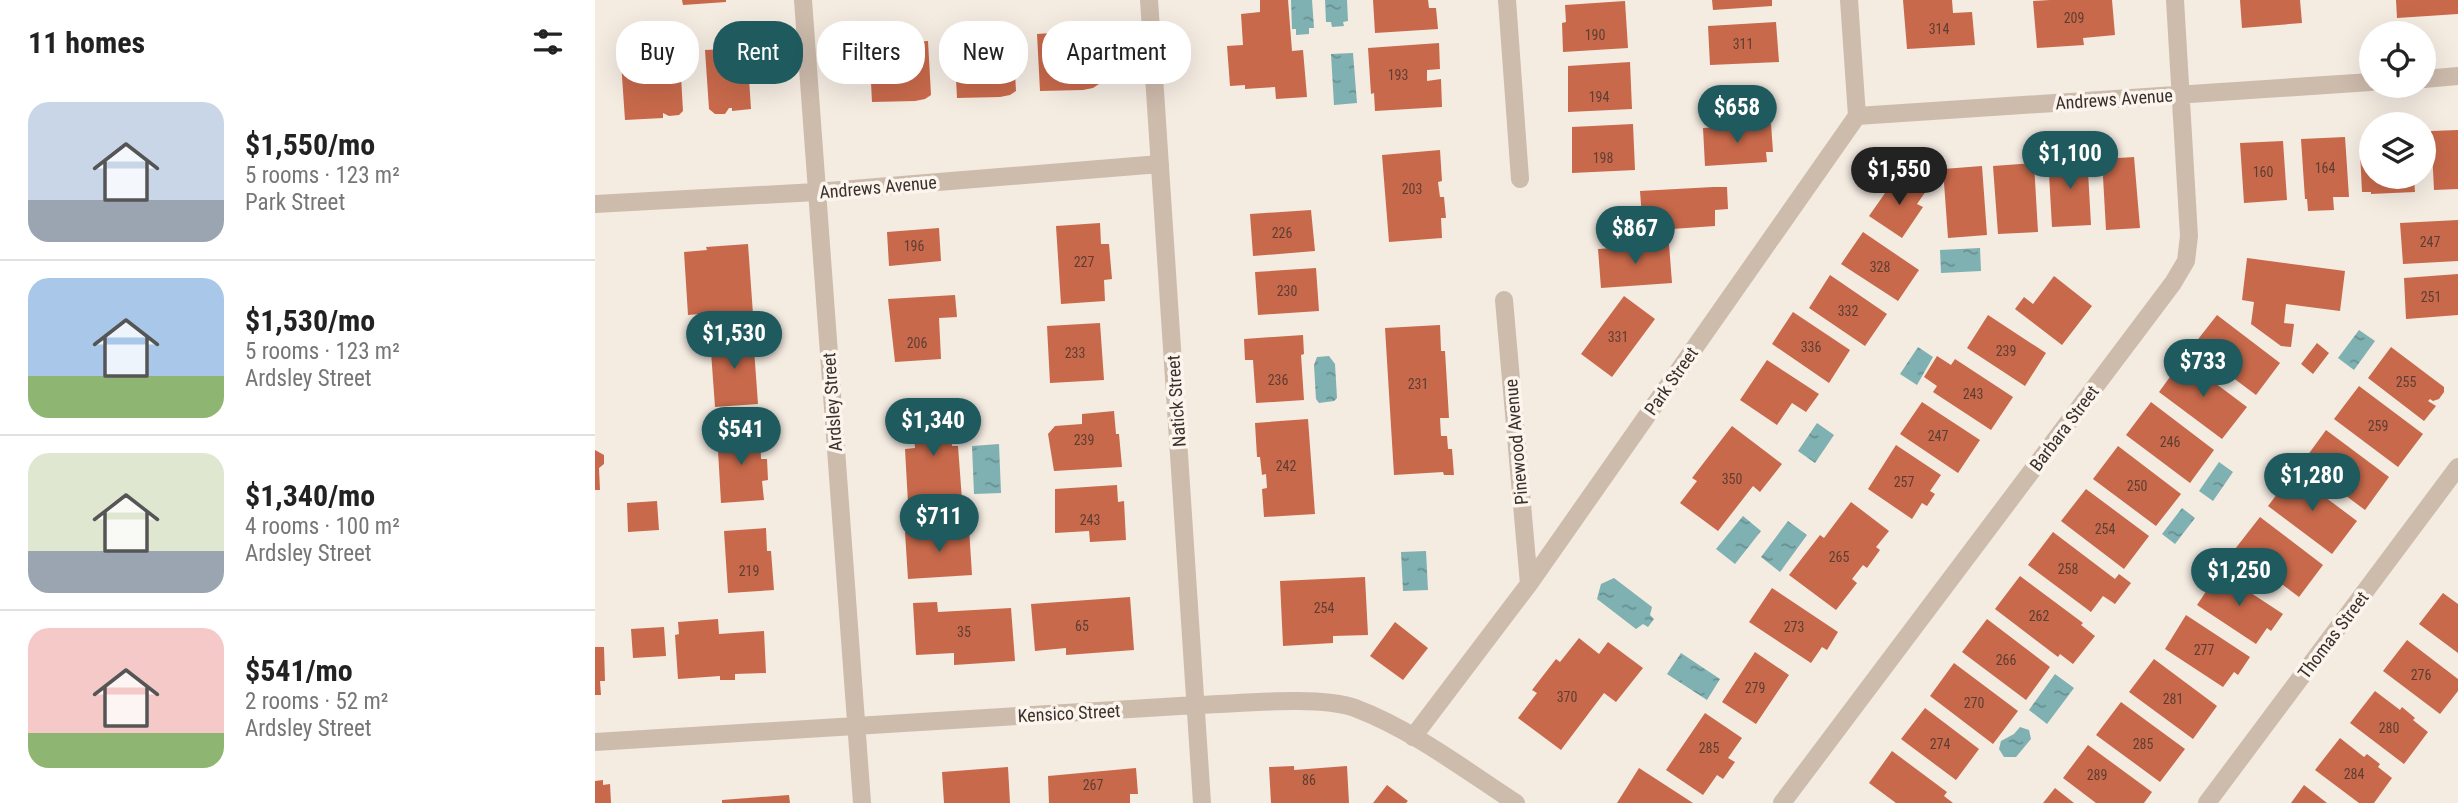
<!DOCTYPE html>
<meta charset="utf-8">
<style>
body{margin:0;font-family:"Roboto Condensed",sans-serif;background:#f2f2f2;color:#222;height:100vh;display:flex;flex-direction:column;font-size:26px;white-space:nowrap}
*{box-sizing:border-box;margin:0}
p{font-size:23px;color:#767676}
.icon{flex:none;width:38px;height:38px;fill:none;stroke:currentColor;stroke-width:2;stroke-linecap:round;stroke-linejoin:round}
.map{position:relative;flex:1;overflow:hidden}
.details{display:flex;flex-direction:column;background:#fff;width:595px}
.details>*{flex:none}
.banner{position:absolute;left:21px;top:21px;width:665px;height:63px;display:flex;gap:14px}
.controls{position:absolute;left:1764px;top:21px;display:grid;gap:14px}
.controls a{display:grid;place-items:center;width:77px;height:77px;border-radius:50%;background:#fff;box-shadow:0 7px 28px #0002;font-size:35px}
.price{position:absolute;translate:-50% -60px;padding:0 16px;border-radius:24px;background:#1f5a5e;color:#fff;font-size:23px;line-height:46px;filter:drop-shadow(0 2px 4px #0008)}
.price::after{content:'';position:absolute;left:50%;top:42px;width:21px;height:16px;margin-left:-10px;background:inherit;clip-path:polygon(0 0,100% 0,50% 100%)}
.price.selected{background:#222;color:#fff}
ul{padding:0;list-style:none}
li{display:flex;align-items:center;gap:21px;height:175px;padding:0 28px}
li+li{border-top:2px solid #e0e0e0}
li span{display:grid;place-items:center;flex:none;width:196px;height:140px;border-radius:21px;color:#555}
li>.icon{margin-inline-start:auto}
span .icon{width:84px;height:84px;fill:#fffc;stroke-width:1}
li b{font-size:30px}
h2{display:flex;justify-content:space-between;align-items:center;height:84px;padding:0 28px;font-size:30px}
.tag{padding:0 24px;border-radius:28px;background:#fff;box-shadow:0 7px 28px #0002;font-size:24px;line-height:63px}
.tag.selected{background:#1f5a5e;color:#fff}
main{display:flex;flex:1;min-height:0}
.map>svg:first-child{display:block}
.water{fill:url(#water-ripples)}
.building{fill:#c8694b}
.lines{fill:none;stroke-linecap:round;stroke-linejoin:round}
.minor{stroke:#cdbbac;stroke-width:18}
.labels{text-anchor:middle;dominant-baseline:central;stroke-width:7;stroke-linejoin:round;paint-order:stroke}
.number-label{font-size:14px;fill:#5e3e33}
.street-label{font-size:18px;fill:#3b302b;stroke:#fbf5ee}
</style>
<main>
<section class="details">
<h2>11 homes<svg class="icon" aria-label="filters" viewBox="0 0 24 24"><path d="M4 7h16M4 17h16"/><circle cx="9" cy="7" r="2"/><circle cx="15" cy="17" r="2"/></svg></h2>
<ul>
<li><span style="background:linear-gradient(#c9d6e8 70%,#9aa5b1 0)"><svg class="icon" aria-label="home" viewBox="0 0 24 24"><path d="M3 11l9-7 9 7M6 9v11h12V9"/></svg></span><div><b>$1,550/mo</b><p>5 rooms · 123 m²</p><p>Park Street</p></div></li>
<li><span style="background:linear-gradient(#a9c7e8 70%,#8fb573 0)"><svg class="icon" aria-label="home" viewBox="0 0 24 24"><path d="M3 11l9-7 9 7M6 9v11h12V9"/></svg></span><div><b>$1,530/mo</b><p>5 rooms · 123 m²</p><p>Ardsley Street</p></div></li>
<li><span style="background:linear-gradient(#dfe7d0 70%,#9aa5b1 0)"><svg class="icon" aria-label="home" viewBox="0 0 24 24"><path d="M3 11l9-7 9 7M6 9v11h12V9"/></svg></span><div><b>$1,340/mo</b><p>4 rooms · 100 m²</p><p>Ardsley Street</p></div></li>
<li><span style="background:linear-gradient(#f6c9c9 75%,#8fb573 0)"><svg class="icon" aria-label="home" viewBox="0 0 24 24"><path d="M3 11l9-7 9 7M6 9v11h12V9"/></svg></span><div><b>$541/mo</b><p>2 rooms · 52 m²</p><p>Ardsley Street</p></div></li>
</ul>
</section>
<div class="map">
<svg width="1863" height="803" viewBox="0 0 1863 803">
<defs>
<pattern id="water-ripples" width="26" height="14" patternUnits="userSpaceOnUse" patternTransform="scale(1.75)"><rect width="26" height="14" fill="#7fb0b2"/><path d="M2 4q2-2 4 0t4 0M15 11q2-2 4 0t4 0" fill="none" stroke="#699091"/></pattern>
</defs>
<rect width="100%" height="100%" fill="#f4ebe1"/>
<!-- water -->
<path class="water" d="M696,0H717L719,28H714V34L701,35V29H697Z
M730,0H752L753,21L748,22L749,26L737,27L736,22H731Z
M758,53L762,103L739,105L736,54Z
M1385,248L1386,271L1346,273L1345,250Z
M1764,330L1780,341L1759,370L1743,358Z
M1323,347L1338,357L1322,385L1305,374Z
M734,356L740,364L742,398L739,401L724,403L721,399L719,365L722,357Z
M1222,423L1239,435L1220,463L1203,451Z
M404,444L406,493L379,494L377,446Z
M1624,462L1638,472L1618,501L1604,491Z
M1587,508L1600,518L1580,544L1567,534Z
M1148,516L1166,531L1140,564L1121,549Z
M1193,521L1212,535L1185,572L1166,557Z
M831,551L833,590L808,591L806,552Z
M1019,578L1057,607L1055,615L1059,619L1053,627L1048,624L1041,629L1002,599L1006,584Z
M1086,653L1125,679L1112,700L1072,674Z
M1460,674L1479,688L1452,724L1434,710Z
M1425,727L1434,730L1436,739L1421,757H1409L1404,749L1406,741L1419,734Z"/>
<!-- building -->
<path class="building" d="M87,0H131V2L88,5Z
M665,0H693L697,51L708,50L712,97L681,99L680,87L650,89V85L635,86L632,46L648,45L646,14L665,12Z
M778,0H833L834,8H841L843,29L780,33Z
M1117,0H1177V6L1118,10Z
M1308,0H1357L1358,13L1377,12L1380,45L1312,49Z
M1455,0H1517L1520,35L1488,38L1489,45L1442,48L1438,1Z
M1645,0H1705L1707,23L1647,28Z
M1801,0H1863V14L1802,18Z
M1030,1L1033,48L968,52L967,23L971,22L970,5Z
M1181,22L1184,62L1115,65L1113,26Z
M501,30L504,84L498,88L488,90L445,91L442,34Z
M418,37L421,91L415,95L405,97L362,98L359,41Z
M333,41L336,95L330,99L320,101L277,102L274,45Z
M844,43L845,69L832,70V81L846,79L847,107L780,111L779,93L776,94L773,48Z
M152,48L156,109L137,111V108H134L130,114H120L114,109L110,50Z
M85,59L88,111L84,115L74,116L68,113V118L30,120L26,62Z
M1035,62L1037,109L973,112V66Z
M1038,124L1040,170L977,173V127Z
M1176,124L1178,152H1171L1172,162L1110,166L1108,128Z
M1863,130V189L1839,190L1836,131Z
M1772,135H1776V177H1819L1820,192L1776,194V192H1767L1765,152L1773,151Z
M1750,137L1754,197H1738L1739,210L1713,211L1712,199H1710L1706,139Z
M1688,141L1692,200L1649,203L1645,143Z
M845,150L847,181L843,182L845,197H849L851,218H846L847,238L794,242L787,155Z
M1492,154L1496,225L1457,227L1453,156Z
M1539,157L1545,228L1511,230L1507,159Z
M1439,163L1443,232L1403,234L1398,166Z
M1387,166L1392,235L1353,238L1348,169Z
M1308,176L1331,191L1322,204L1328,207L1307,238L1274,216L1295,186L1300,189Z
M1118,187H1132L1133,209L1120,210V226L1048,231L1045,191Z
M716,210L720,251L658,256L655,214Z
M1863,220V261L1808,264L1805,223Z
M505,223L506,244H514L517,279L509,280L510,301L466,304L461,226Z
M344,228L346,261L294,266L292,232Z
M1268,232L1324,270L1303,301L1246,264Z
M153,244L158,314L116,317V313L93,315L89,252L112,250L111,247Z
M1074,244L1077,283L1006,288L1003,249Z
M1652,258L1750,271L1745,311L1691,304L1689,323L1699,324L1696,347L1686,346L1656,324L1659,302L1647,300Z
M721,268L724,311L663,315L660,272Z
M1863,274V315L1811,319L1809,278Z
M1235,275L1292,314L1270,346L1214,308Z
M1459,276L1497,306L1467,345L1420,309L1429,297L1438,304Z
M360,295L362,317L344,318L346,359L300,362L293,299Z
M1029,296L1060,319L1017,377L986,354Z
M1198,312L1255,350L1234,383L1177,344Z
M1393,315L1451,353L1430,386L1372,348Z
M1622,315L1685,363L1661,395L1597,347Z
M505,323L509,380L455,383L452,326Z
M845,325L846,351H850L854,418H845L846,436H852L853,449H857L859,475H849L848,472L799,475L790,328Z
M158,335L163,404L120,407L115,338Z
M708,335L709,354L706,355L709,400L661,403L658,360H650L649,339Z
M1722,343L1734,353L1718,374L1706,364Z
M1796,347L1849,387V392L1844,399L1838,401L1835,399L1833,401L1841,406L1829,421L1773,378Z
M1342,356L1356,365L1360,359L1418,397L1396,430L1338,392L1342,386L1329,377Z
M1588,359L1652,407L1627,439L1564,392Z
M1172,360L1224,394L1211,412L1197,403L1182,425L1145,400Z
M1764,386L1828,434L1803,467L1739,419Z
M1327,402L1385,440L1363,473L1305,434Z
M1556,402L1619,450L1595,483L1531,435Z
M354,406L357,446H363L367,500L313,503L310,449L320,448L317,408Z
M519,411L521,434H524L527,467L459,471L453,434L460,426L487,424V414Z
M713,419L720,514L669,517L667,489L672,488L671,474L667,475L665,457H662L660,423Z
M1137,426L1187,464L1165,492L1158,486L1123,531L1085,503L1102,481L1097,478Z
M1731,430L1794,477L1770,510L1707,463Z
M165,431L166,459H172L173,480L167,481L169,500L126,503L122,433Z
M1301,445L1346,475L1335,491L1340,494L1332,506L1327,503L1317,519L1273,489Z
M1523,446L1586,494L1561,526L1498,479Z
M0,450L9,455V464L4,468L5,490H0Z
M1698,473L1762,521L1737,554L1673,506Z
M522,485L523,502L529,501L531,540L495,542L494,531L460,533V489Z
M1491,489L1554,536L1529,569L1466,521Z
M62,501L64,530L33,532L32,503Z
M1256,502L1294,531L1281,547L1285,550L1272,568L1268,565L1257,579L1262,583L1241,610L1194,575L1225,535L1229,538Z
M1665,517L1728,565L1704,597L1640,549Z
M171,528L172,551H176L179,590L133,593L129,531Z
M374,528L377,575L313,579L310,532Z
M1458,532L1520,579L1524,574L1536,583L1520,604L1508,596L1496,612L1433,565Z
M1624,572L1688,614L1676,631L1672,628L1661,644L1602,605Z
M1425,576L1488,623L1486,625L1500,636L1478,664L1465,654L1463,657L1400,609Z
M770,577L773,635L738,636V643L688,646L685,581Z
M1177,588L1243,632L1232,650L1227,647L1216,663L1154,622Z
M1848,593L1863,604V653L1824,624Z
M535,597L539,650L471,655V648L440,651L436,604Z
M342,602L343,612L416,608L420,661L359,665V653L321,655L318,603Z
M1591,615L1655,657L1643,675L1639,672L1628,687L1570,649Z
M123,619L124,634L169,631L171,673L140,674V680H125V676L83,679L80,635L84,634L83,622Z
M1392,619L1455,667L1431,700L1367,652Z
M800,622L833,648L808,680L775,656Z
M69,627L71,656L38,658L36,629Z
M984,638L1004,654L1013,642L1048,668L1021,702L1009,693L966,750L923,718L942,693L937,690L961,659L965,662Z
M1812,640L1863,679V691L1845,714L1788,671Z
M0,647H9L10,681H5L6,695H0Z
M1160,652L1194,675L1161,724L1127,702Z
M1559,659L1622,706L1598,739L1534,692Z
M1359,663L1423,711L1398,744L1335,696Z
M1780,691L1805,710L1807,707L1820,718L1818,720L1833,732L1809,764L1755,723Z
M1526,702L1590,749L1565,782L1501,735Z
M1330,708L1384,749L1361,780L1306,739Z
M1110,713L1147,738L1133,758L1140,762L1128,779L1122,775L1108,795L1071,770Z
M1745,738L1769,757L1772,754L1785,764L1783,767L1797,778L1779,803H1764L1720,770Z
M1493,745L1557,792L1549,803H1501L1468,778Z
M1297,751L1352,792L1349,796L1358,803H1301L1274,783Z
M699,766V770L752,766L754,803H676L674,767Z
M413,767L415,803H349L347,772Z
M541,768L543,794H535V803H454L453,776Z
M1044,768L1098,803H1022Z
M8,780V785L15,784L16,803H0V781Z
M792,785L813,801L811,803H778Z
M1709,785L1732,803H1696Z
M1460,788L1479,803H1448Z
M194,795L195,803H127V800Z"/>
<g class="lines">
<!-- minor -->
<path class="minor" d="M208,0L267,803
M554,0L607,803
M912,0L925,179
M1829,79L1863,76
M1262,116L1776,82
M0,204L221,192L565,164
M909,300L934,584
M818,737L934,584L1262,116L1254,0
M0,742L601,705C643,704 723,695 760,708C818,730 870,770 921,803
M1187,803L1578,283L1591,261L1594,236L1580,0
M1612,803L1863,467"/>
</g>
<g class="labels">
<!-- number labels -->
<g class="number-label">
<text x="1479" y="18">209</text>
<text x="1344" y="29">314</text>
<text x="1000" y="35">190</text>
<text x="1148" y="44">311</text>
<text x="803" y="75">193</text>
<text x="1004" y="97">194</text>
<text x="1008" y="158">198</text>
<text x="1730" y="168">164</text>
<text x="1668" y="172">160</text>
<text x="817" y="189">203</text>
<text x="687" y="233">226</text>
<text x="1835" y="242">247</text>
<text x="319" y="246">196</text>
<text x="489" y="262">227</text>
<text x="1285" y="267">328</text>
<text x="692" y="291">230</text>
<text x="1836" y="297">251</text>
<text x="1253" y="311">332</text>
<text x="1023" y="337">331</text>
<text x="322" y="343">206</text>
<text x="1216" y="347">336</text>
<text x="1411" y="351">239</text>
<text x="480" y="353">233</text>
<text x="683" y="380">236</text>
<text x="1811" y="382">255</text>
<text x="823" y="384">231</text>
<text x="1378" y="394">243</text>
<text x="1783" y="426">259</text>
<text x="1343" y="436">247</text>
<text x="489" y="440">239</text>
<text x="1575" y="442">246</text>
<text x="691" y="466">242</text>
<text x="1137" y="479">350</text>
<text x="1309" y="482">257</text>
<text x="1542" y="486">250</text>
<text x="495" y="520">243</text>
<text x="1510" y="529">254</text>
<text x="1244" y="557">265</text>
<text x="1473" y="569">258</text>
<text x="154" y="571">219</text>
<text x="729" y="608">254</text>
<text x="1444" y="616">262</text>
<text x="487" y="626">65</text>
<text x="1199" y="627">273</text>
<text x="369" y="632">35</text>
<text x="1609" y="650">277</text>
<text x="1411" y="660">266</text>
<text x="1826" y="675">276</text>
<text x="1160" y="688">279</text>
<text x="972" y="697">370</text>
<text x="1578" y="699">281</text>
<text x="1379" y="703">270</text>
<text x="1794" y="728">280</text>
<text x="1345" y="744">274</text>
<text x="1548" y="744">285</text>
<text x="1114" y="748">285</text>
<text x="1759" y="774">284</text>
<text x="1502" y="775">289</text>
<text x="714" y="780">86</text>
<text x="498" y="785">267</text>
</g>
<!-- street labels -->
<g class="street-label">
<text transform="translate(1519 99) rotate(-4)">Andrews Avenue</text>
<text transform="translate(283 187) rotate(-5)">Andrews Avenue</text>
<text transform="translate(1076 381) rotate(-55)">Park Street</text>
<text transform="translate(581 401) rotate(-94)">Natick Street</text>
<text transform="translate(237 402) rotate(-94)">Ardsley Street</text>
<text transform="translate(1469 428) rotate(-53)">Barbara Street</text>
<text transform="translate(921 442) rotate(-95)">Pinewood Avenue</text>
<text transform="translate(1738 635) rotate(-53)">Thomas Street</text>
<text transform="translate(474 713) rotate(-3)">Kensico Street</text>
</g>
</g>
</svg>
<div class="controls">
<a><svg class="icon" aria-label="locate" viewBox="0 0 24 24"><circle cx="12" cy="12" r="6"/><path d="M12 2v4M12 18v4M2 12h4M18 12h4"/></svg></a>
<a><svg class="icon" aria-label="layers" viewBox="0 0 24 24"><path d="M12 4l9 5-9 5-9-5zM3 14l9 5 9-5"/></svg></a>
</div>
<b class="price" style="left:1142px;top:145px">$658</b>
<b class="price" style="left:1475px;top:191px">$1,100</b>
<b class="price selected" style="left:1304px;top:207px">$1,550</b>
<b class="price" style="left:1040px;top:266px">$867</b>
<b class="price" style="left:139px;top:371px">$1,530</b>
<b class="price" style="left:1608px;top:399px">$733</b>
<b class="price" style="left:338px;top:458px">$1,340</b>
<b class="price" style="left:146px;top:467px">$541</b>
<b class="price" style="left:1717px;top:513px">$1,280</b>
<b class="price" style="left:344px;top:554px">$711</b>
<b class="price" style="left:1644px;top:608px">$1,250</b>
<div class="banner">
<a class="tag">Buy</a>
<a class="tag selected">Rent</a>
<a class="tag">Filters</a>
<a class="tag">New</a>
<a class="tag">Apartment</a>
</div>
</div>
</main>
